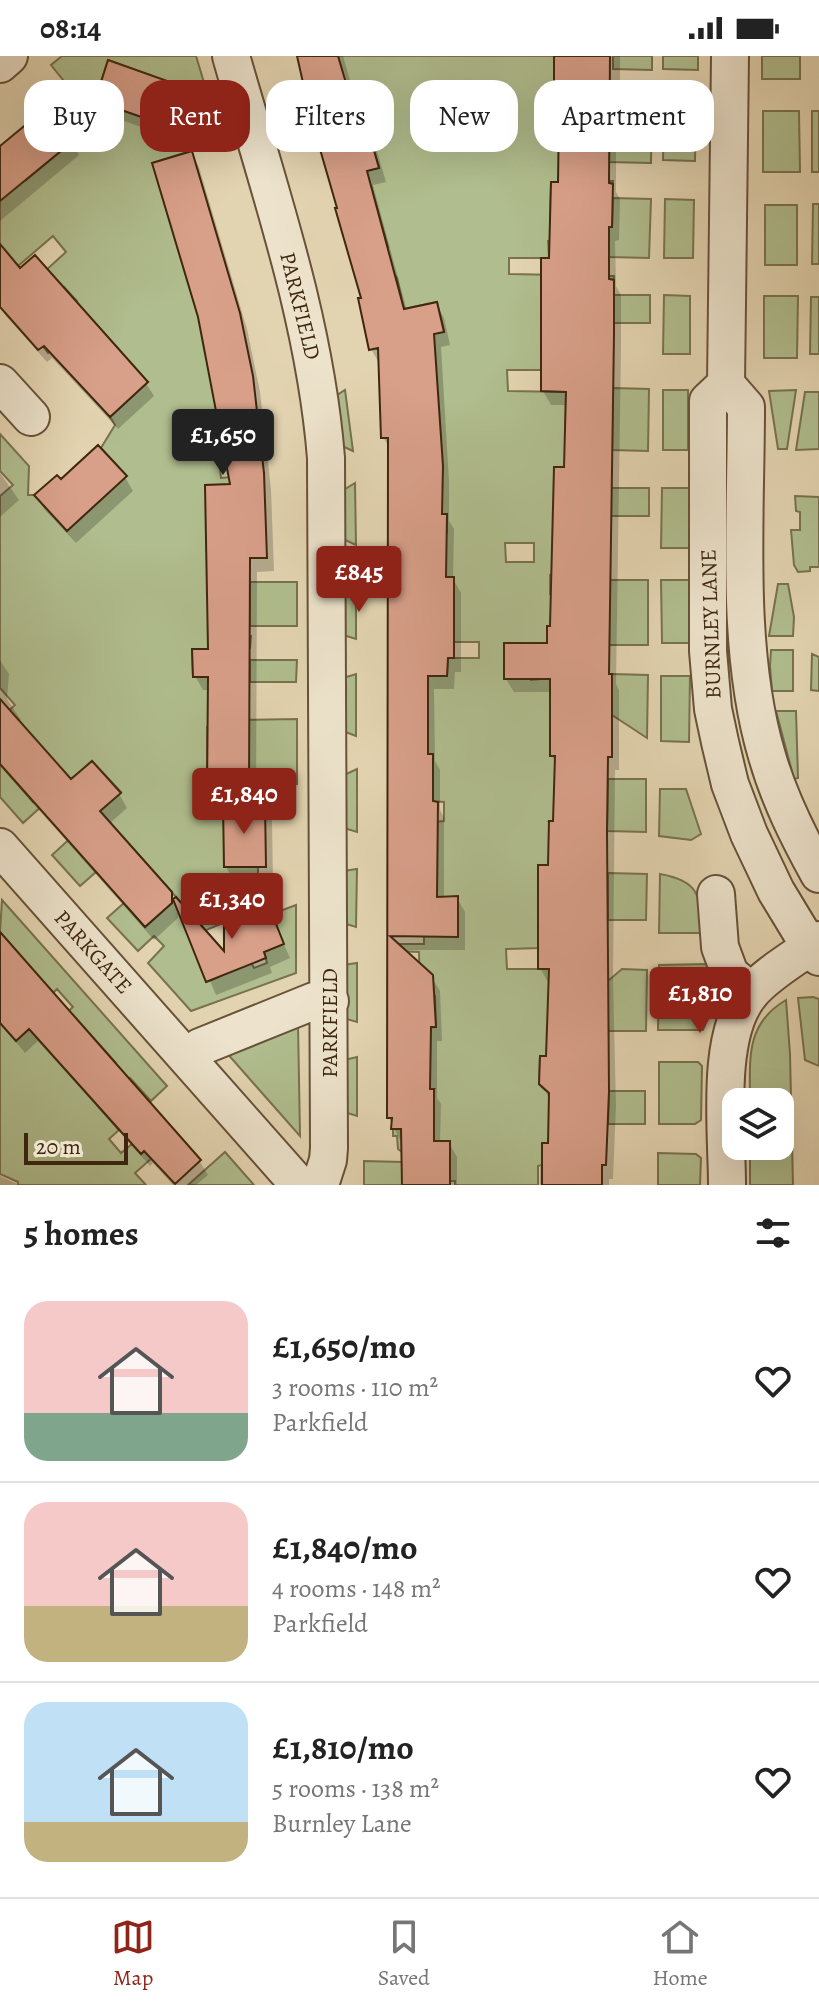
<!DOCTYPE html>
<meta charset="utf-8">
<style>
body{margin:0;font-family:Alegreya,serif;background:#f2f2f2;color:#222;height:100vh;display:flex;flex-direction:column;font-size:30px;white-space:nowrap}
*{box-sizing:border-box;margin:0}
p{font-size:26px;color:#767676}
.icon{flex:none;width:44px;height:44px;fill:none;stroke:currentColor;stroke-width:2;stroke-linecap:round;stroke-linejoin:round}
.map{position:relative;height:1129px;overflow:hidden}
.drawer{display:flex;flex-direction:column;background:#fff;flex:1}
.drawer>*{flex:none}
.top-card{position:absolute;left:24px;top:24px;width:772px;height:72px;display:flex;gap:16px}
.tools{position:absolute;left:722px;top:1032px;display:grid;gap:16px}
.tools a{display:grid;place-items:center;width:72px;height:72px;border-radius:16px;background:#fff;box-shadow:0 8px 32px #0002;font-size:40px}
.scale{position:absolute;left:24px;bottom:20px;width:104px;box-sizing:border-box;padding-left:8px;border:4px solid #3f270f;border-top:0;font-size:22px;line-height:28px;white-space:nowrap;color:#3f270f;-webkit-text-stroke:6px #ede3cc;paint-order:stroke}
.price{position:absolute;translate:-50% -68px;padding:0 18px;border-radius:8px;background:#8f2418;color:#fff;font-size:26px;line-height:52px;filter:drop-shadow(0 2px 4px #0008)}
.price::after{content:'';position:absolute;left:50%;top:48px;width:24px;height:18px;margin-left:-12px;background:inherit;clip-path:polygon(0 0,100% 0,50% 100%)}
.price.on{background:#222;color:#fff}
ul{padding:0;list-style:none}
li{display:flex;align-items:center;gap:24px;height:200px;padding:0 24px}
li+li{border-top:2px solid #e0e0e0}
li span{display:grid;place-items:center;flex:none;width:224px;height:160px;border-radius:24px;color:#555}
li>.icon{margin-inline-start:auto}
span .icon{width:96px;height:96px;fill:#fffc;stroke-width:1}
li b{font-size:34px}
h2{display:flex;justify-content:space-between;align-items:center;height:96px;padding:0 24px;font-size:34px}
.tag{padding:0 28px;border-radius:24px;background:#fff;box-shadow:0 8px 32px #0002;font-size:28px;line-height:72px}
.tag.on{background:#8f2418;color:#fff}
.status{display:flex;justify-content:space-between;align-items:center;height:56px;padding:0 40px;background:#fff;direction:ltr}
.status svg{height:22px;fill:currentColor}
.tab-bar{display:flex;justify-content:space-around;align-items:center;height:112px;border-top:2px solid #e0e0e0;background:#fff;font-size:22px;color:#767676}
.tab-bar a{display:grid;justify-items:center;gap:4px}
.tab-bar .on{color:#8f2418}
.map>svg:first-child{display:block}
.green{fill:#b0bd8e;stroke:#78724e;stroke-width:2;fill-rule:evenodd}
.shadow{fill:#0003}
.building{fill:#d89f89;stroke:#3f270f;stroke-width:2}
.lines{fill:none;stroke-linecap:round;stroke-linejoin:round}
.minor-casing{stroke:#685238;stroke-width:40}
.minor{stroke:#ede3cc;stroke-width:36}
.labels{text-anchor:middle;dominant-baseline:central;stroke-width:6;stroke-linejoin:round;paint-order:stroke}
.street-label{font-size:22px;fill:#3f270f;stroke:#ede3cc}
</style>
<div class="status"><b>08:14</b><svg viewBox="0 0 49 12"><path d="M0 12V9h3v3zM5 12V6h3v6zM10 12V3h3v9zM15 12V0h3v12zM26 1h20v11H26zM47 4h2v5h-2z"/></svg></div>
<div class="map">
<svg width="819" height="1129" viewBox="0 0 819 1129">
<rect width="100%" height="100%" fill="#e3d4b1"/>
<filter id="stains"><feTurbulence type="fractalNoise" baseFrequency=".0025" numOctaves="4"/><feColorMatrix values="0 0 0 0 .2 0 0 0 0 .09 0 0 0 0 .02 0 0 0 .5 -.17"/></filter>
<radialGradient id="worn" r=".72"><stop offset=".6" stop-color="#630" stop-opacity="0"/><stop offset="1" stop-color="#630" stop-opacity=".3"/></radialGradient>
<!-- green -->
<path class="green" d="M62,0H196L215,63L195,69L178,57L164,62L184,97L153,107L236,355L215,358L221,422L264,418L209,580H251L250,592L192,594L193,621H208V658L232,664L297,663V728H266L265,748H224V811H258V819L245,820L257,853L189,881L207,926L219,921L217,915L249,902L254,912L267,907L264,896L283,888L272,858L296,849V917L191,955L148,907L164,890L154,880L138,895L107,862L124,847L145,871L177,842L134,794H121L80,830L52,799L121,736L92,705L23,767L0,741V708L33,746L65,717L0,663L15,649L0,632V440L13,429L0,415V378L29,410L28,439H34L67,474L126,420L101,392L115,369L110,361L148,326L54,293L48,297L43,290L64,258L77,245L64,231L50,243L34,225L66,196L53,180L18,210L5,194L0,198V145L6,102L25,125L73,85L60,69L83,49L51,9ZM108,4L170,26L156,66L95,44ZM207,671H249V734H207Z
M338,0H554L563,32H547L546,57L563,58L572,124L613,125V127H551L550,170L562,185H548L549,202H509V218L614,220V223H542L561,314H507L508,335L566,336L565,394L581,520L550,519V538H560V570H547V588L504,603V623H515V619H530L531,624L541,623L550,617V700H555L556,765L549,766L591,795L539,892L506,893L507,913H539L554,907L573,1000H540L539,1028L545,1034H556L555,1067L542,1109L538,1110V1129H455V1125H450L402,1096L398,1093L397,1080H393V1073L434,1033H430V984L421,972L436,971L435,940H420L419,896L395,895V888H424V880H458V841H437V806L433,766L444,765V746L428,745L433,723V699L411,698L428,620H447L448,603L388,602L400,521L447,476V458H442V410L410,283L444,275L437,246L404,253L397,222L376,195L388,191L371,130L333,125L379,111L366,67L357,65L373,60L368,43L360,45L357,35L344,39ZM505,487H534V506H506ZM448,586H479V602H448Z
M613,0H652V14L613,13Z
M663,0H698V14L663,13Z
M762,0H800V23H762Z
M610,41L652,42L651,107L609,106Z
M664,41L696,42L695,105L663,104Z
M763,55H799L800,116H763Z
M812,55H819V116H812Z
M613,142L651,143L649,202L609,201V171H612Z
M665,143L694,144L693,202H664Z
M813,148H819V208H812Z
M765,149H797V209H765Z
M614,239H650V267H609Z
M664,239L690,240V298H663Z
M764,240H798L797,302H764Z
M811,241H819V298H810Z
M613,332L649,333L648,395L612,394Z
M345,334L353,395L340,389L334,341Z
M663,334H688V394H663Z
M796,334L787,393H778L769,335Z
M805,336H819V393L796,394Z
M355,427L356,489L343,483L342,435Z
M610,432H649V460H610Z
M662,432H689V492H661Z
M795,440L819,441V511H810V515L798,516L794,509L791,474H800V456L796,455Z
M356,521V583L343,579V527Z
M609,524H648V589H609Z
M661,524H691L690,587H662Z
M250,526H297V570H250Z
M778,528H788L794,561L793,580H769Z
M771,594H793V635H772L770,610Z
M812,598L819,601V635L811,634Z
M250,604H297L296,626H250Z
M356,618V680L343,675V622Z
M612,618L648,619L647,682L612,659Z
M661,620H690L689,686L661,685Z
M776,655H796L798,722L794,723Z
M357,713V776L344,772V719Z
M608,723H646V776L607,775Z
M660,733H686L701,778L691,784L659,780Z
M357,813L356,871L343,867V815Z
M608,817L647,818L646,864H608Z
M660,818C700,825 701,840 700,877H659Z
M2,844L167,1030L151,1045L130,1022L98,1050L119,1074L109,1083L121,1097L132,1088L141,1098L163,1078L170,1086L135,1117L146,1129H18V1126L0,1118V967L16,984L30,972L39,981L73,951L57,933L53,937L0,876ZM74,960L116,1007L86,1035Z
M357,907V966L343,962V909Z
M707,908C726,939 715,943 703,974H658L659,909Z
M622,913L647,914L646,975H604L608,925Z
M813,941L819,943V1010L805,1004L798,942Z
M786,944L790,998L793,1129H750V1090H780V1046H750C750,1003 745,968 786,944Z
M298,968L300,1080L225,995Z
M357,1001V1060L344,1056V1004Z
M659,1006H698L702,1010L701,1064L695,1068H659Z
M609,1035H645V1068H608Z
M225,1096L254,1129H188Z
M658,1097L696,1098L701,1102L700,1129H658Z
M364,1105L402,1106V1129H364Z"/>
<!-- shadow -->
<path class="shadow" d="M299,0H343L354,38L364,51L386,126L373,129L407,255L436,248L444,262L450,289L441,291L449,425V465L454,473L453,523L461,537V616H455L454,633H434L435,705L440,714V754L444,761V843L457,842L465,856V894H402L431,920L440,935L442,985H437V1042L441,1048L440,1087H449L457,1101V1129H404L401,1086L389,1062L390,393L383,381L379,307L371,293L363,243Z
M556,0H620V26H616V136L620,143L619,184L615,185L616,230L621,239V293L616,628L619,634V714H615L613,923L616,1050L613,1123H609V1129H540V1111H544L550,1089L549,1042L541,1028L548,1002L551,926H548L540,912L555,767L557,709L552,700V636H514L506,623L549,589L566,413L568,349H551L543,335L550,204L560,129L561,71H556L548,57L556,34Z
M169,28L177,42L163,79L105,58L97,44Z
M71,86L79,99L0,165V93Z
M191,97L199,111L247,273L260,336L271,433L274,515L257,516L256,750H264L272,764L273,825H234L226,811L225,748H217L209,734L210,634H203L195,620L211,595L233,430Z
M0,191L20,215L146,327L154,340L118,373L52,302L47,306L6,260L0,250Z
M0,417L19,444L0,461Z
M125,421L133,435L76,487L44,453L36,439L60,426Z
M0,604L9,618L7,643L21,664L18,667L71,726L119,738L127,752L109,768L174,845L226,900L267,850L290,902L270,911L272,917L216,939L179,852L178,862L154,884L0,710Z
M0,880L200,1106L208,1119L196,1129H173L153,1107L150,1110L38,985L25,997L0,967Z
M0,1120L17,1128L18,1129H0Z"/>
<!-- building -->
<path class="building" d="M297,0H338L349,37L357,35L379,112L367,115L404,253L437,246L444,276L434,278L443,410L442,458H447L446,521H454V602H448L447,620H428V698H433V745L438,746L437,841L458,840V881L390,880L433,919L436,971H431L430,1033H434V1085H450V1129H402L401,1073H391L392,1062H387L388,382H381L378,292L369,294L358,242H361L335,152H337L311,62Z
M554,0H610L609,127L613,128L612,171H609V223L614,224V278L609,618H612V701H608L607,775L609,1035L606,1109H602V1129H542V1087H548L549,1037L539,1028L540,1000H546L549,913H538V809H548L549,765H553L555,700H550V623H504V587H547V570H550L554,411H564L566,336L541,335V202H549L551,126H558L559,58H546V31L554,32Z
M108,4L170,26L156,66L95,45Z
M46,52L73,85L0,145V90Z
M192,95L240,257L253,320L264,417L267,502H250L249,734L207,735L208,621H193L192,593H208L205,429L230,428L198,261L152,107Z
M0,188L20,212L35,199L148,326L110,361L44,290L38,294L0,251Z
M98,389L127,420L67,475L34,439L57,419L61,423Z
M0,643L71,723L92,705L121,737L100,755L172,836V847L145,871L0,708Z
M223,748H265L266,811H224Z
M176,841L224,895V866L268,848L284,888L264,896L266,902L206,926L173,843Z
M0,876L201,1104L175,1128L144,1095L141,1098L29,973L16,985L0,967Z"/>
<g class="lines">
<defs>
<path id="minor" d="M231,0C269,133 315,264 326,402L329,1092L328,1104L320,1129
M730,0L726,328L746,351C746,463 735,593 767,700C779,742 798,780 819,818
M0,8L9,0
M0,327L31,361
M726,328L708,345V595L713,653L720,686L730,728L749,778L776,835L810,891L819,901
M0,791L299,1129
M716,838L720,891L730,918L751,935
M187,1001L200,991L314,945H330
M727,1129C727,1075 715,979 751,937C767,917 799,900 819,884"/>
</defs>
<!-- minor casing -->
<use href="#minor" class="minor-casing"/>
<!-- minor -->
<use href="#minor" class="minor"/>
</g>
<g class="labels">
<!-- street labels -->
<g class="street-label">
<text transform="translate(300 250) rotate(76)">PARKFIELD</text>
<text transform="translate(711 568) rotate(-92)">BURNLEY LANE</text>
<text transform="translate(93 896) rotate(48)">PARKGATE</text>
<text transform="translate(330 967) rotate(-90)">PARKFIELD</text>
</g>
</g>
<rect width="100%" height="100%" filter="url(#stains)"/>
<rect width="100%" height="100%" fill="url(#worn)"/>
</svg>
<div class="tools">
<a><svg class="icon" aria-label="layers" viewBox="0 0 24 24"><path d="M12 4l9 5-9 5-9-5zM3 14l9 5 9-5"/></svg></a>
</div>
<div class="scale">20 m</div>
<b class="price on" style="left:223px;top:421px">£1,650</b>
<b class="price" style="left:359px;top:558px">£845</b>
<b class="price" style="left:244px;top:780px">£1,840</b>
<b class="price" style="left:232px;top:885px">£1,340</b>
<b class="price" style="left:700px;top:979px">£1,810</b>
<div class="top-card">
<a class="tag">Buy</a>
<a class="tag on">Rent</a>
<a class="tag">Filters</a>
<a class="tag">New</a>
<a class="tag">Apartment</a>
</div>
</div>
<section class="drawer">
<h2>5 homes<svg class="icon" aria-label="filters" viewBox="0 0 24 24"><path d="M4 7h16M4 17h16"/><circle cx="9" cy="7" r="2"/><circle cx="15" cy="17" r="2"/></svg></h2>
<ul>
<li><span style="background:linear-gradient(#f6c9c9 70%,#7fa58c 0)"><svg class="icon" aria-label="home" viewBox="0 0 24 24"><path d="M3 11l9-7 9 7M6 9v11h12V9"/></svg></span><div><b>£1,650/mo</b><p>3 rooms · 110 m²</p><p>Parkfield</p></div><svg class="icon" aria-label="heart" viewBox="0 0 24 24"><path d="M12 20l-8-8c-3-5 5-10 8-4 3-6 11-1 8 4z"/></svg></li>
<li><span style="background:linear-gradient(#f6c9c9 65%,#c2b280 0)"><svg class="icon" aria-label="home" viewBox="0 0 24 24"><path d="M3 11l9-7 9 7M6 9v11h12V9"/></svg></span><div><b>£1,840/mo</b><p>4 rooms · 148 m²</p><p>Parkfield</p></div><svg class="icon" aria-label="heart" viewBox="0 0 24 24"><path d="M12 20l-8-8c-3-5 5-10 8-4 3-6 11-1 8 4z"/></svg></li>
<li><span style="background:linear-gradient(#bfe0f5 75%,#c2b280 0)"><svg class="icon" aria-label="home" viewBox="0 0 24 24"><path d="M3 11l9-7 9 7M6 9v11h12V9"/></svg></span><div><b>£1,810/mo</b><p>5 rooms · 138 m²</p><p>Burnley Lane</p></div><svg class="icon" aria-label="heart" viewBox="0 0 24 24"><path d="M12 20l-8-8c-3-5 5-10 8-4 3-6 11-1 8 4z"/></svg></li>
</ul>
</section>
<nav class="tab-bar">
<a class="on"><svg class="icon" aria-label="map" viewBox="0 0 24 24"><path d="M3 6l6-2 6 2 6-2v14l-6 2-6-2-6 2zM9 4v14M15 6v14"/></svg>Map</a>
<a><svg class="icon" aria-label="saved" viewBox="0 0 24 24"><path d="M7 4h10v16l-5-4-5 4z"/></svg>Saved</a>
<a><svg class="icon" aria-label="home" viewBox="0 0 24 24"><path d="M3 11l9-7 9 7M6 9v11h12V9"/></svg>Home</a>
</nav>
